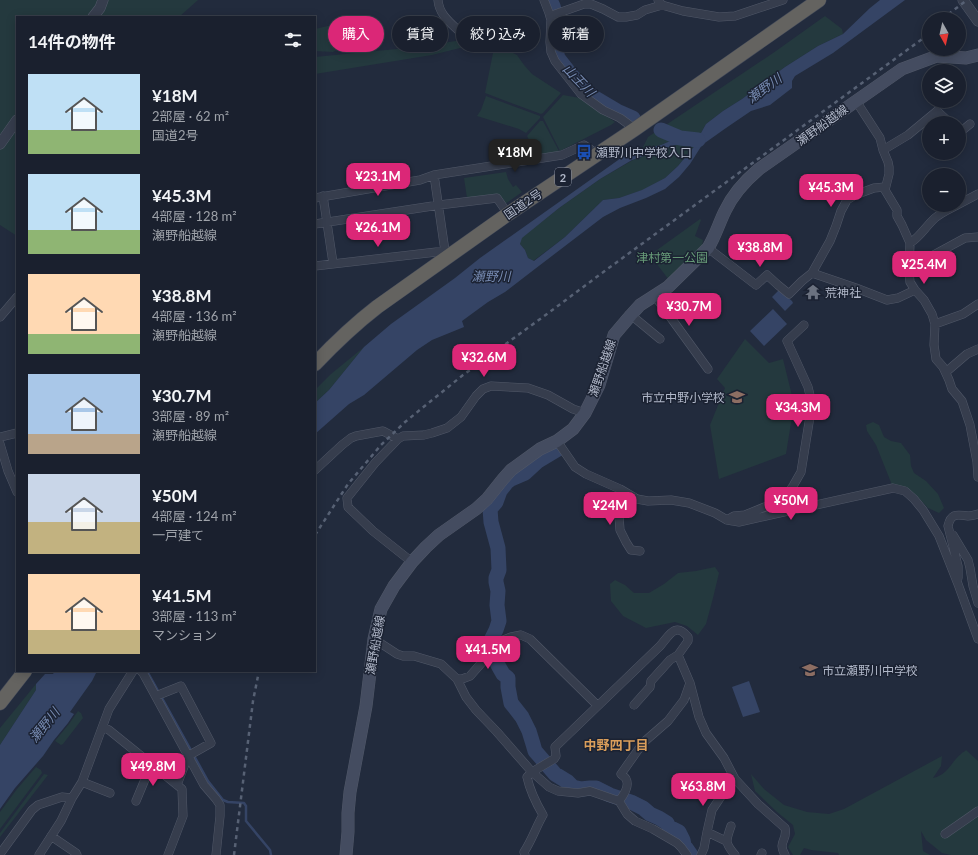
<!DOCTYPE html>
<html lang="ja">
<meta charset="utf-8">
<style>
body{margin:0;font-family:Lato,"Noto Sans JP",sans-serif;background:#272d3a;color:#f1f3f6;height:100vh;display:flex;flex-direction:column;font-size:15px;white-space:nowrap}
*{box-sizing:border-box;margin:0}
p{font-size:13px;color:#9fa3aa}
.icon{flex:none;width:22px;height:22px;fill:none;stroke:currentColor;stroke-width:2;stroke-linecap:round;stroke-linejoin:round}
.map{position:relative;flex:1;overflow:hidden}
.sheet{position:absolute;left:16px;top:16px;width:300px;height:656px;display:flex;flex-direction:column;background:#1a202e;border-radius:0px;box-shadow:0 2px 10px #0003,0 0 0 1px #383e4a}
.sheet>*{flex:none}
.guide{position:absolute;left:328px;top:16px;width:380px;height:36px;display:flex;gap:8px}
.needle{width:26px;rotate:172deg}
.tools{position:absolute;left:922px;top:12px;display:grid;gap:8px}
.tools a{display:grid;place-items:center;width:44px;height:44px;border-radius:50%;background:#1a202e;box-shadow:0 2px 10px #0003,0 0 0 1px #383e4a;font-size:20px}
.price{position:absolute;translate:-50% -34px;padding:0 9px;border-radius:8px;background:#db2777;color:#fff;font-size:13px;line-height:26px;filter:drop-shadow(0 1px 2px #0008)}
.price::after{content:'';position:absolute;left:50%;top:24px;width:12px;height:9px;margin-left:-6px;background:inherit;clip-path:polygon(0 0,100% 0,50% 100%)}
.price.selected{background:#222;color:#fff}
ul{padding:0;list-style:none}
li{display:flex;align-items:center;gap:12px;height:100px;padding:0 12px}
li span{display:grid;place-items:center;flex:none;width:112px;height:80px;border-radius:0px;color:#555}
li>.icon{margin-inline-start:auto}
span .icon{width:48px;height:48px;fill:#fffc;stroke-width:1}
li b{font-size:17px}
h2{display:flex;justify-content:space-between;align-items:center;height:48px;padding:0 12px;font-size:17px}
.chip{padding:0 14px;border-radius:18px;background:#1a202e;box-shadow:0 2px 10px #0003,0 0 0 1px #383e4a;font-size:14px;line-height:36px}
.chip.selected{background:#db2777;color:#fff}
.map>svg:first-child{display:block}
.green{fill:#24393e}
.water{fill:#354465;fill-rule:evenodd}
.lines{fill:none;stroke-linecap:round;stroke-linejoin:round}
.stream{stroke:#354465;stroke-width:2.5}
.river{stroke:#354465;stroke-width:15}
.minor-casing{stroke:#515868;stroke-width:9}
.tertiary-casing{stroke:#515868;stroke-width:11}
.secondary-casing{stroke:#515868;stroke-width:13}
.trunk-casing{stroke:#414858;stroke-width:15}
.minor{stroke:#363d4d;stroke-width:8}
.tertiary{stroke:#363d4d;stroke-width:10}
.secondary{stroke:#444c60;stroke-width:12}
.trunk{stroke:#646360;stroke-width:14}
.rail{stroke:#576174;stroke-width:2.5;stroke-dasharray:4 4;stroke-linecap:butt}
.labels{text-anchor:middle;dominant-baseline:central;stroke-width:3;stroke-linejoin:round;paint-order:stroke}
.shield{fill:#1b2232;stroke:#848b9c;stroke-width:1}
.shield-label{font-size:11px;font-weight:bold;fill:#b1b8c9}
.street-label{font-size:12px;fill:#b1b8c9;stroke:#1b2232}
.poi-label{font-size:12px;fill:#b1b8c9;stroke:#1b2232;text-anchor:start}
.park-label{font-size:12px;fill:#679b78;stroke:#1b2232}
.water-label{font-size:13px;font-style:italic;fill:#778bb2;stroke:#1b2232}
.neighbourhood-label{font-size:13px;font-weight:bold;fill:#da9e5b;stroke:#1b2232}
</style>
<div class="map">
<svg width="978" height="855" viewBox="0 0 978 855">
<rect width="100%" height="100%" fill="#222b3d"/>
<!-- green -->
<path class="green" d="M0,0H198L179,17H17V236L0,225Z
M825,16L842,29L843,34L818,46L785,67L742,99L723,111L706,124L701,133L693,136H682L661,145L642,149L648,137L776,51Z
M332,25L340,48L333,52L315,51V29Z
M462,40L468,46L432,55L315,74V57L417,47Z
M494,48L507,50L517,55L524,65L532,74L561,93L543,113L541,114L485,93Z
M563,95L580,98L615,122L611,125L560,151L543,117Z
M486,96L540,116V118L526,133L519,129L477,116L481,110Z
M540,121H543L559,151L551,155L537,156L527,136Z
M691,141L698,142L678,166L665,178L643,190L619,198L603,200L565,237L533,261L528,258L525,250L520,244L521,238L559,208L600,179L633,160L672,146Z
M506,172L508,179L513,187L516,185L522,192L505,204L498,195L467,198L464,178Z
M700,219L701,220L695,236L703,240L702,247L669,280L650,255Z
M745,339L769,363L783,359L794,404L786,454L719,479L710,425L725,388L717,379Z
M364,347L329,390L315,403V390L331,374Z
M873,422L879,425L884,437L891,441L901,443L910,455L911,466L914,473L926,481L938,494L944,508L939,513L928,508L916,495L905,487L892,485L876,445L867,431L866,425Z
M715,567L719,573L713,598L706,624L698,635L687,626L675,622L646,628L623,616L611,601L610,584L615,580L625,585L634,593H649L664,584L678,573L696,571Z
M36,684V690L0,745V728Z
M78,711L81,713L83,718L63,744L61,745L55,741L69,724Z
M966,750L978,761V855H951L942,853L926,840L921,831L923,851L930,855H839L838,853L811,850L804,848L800,855H793L788,847L795,834L793,825L777,812L755,791L751,774L764,789L784,805L807,812L829,814L844,809L942,756L941,766L933,778C948,775 951,762 961,754C962,752 965,752 966,750Z
M36,767L41,770L42,773L0,829V812L17,789Z
M44,774L48,775L0,837V833Z"/>
<!-- water -->
<path class="water" d="M880,0H905L833,53L795,76L792,81V88L770,105L751,111L726,128L702,145L690,164L679,177L665,189L646,198L620,208L603,217L531,272L505,292L488,302L462,321L464,327L432,340L417,350L364,395L349,404L315,434V403L329,390L364,347L391,324L455,278L480,258L621,158L642,149L661,145L682,136H693L701,133L706,124L723,111L742,99L785,67L818,46L843,34L870,8ZM691,141L697,143L678,166L665,178L642,190L619,198L603,200L565,237L534,261L528,258L525,250L520,244L522,238L559,208L600,179L632,160L672,146Z
M779,290L792,301L793,303L785,311L772,297Z
M773,309L787,324L764,346L750,331Z
M55,671H97L92,681L70,712L74,714L68,723L54,740L43,756L15,788L0,809V745L36,690V684L45,674H53Z
M749,681L760,712L743,717L732,687Z"/>
<g class="lines">
<!-- stream -->
<path class="stream" d="M147,671L208,781L223,800L228,802L244,803L246,806V821L270,850L271,855"/>
<!-- river -->
<path class="river" d="M550,0L553,6L556,17L555,47L558,58L572,76L590,95L617,111L633,118
M661,130L680,138L698,140
M558,449L538,461L525,473L511,479L507,482L500,491L496,502L490,509L491,522L498,548L499,570L496,578V582L498,591L497,605L499,621L496,630L490,642L489,648L499,667L503,674L508,678V687L511,703L522,717L529,731L533,744L535,751L555,774L568,782L573,787L581,789L590,788H596L610,795L631,802L643,808L650,814L659,818L667,823L669,827L679,832L683,840L684,845L691,855"/>
<defs>
<path id="minor" d="M438,0C439,15 451,23 461,33
M544,0L549,13L551,20L550,42L551,52L555,61L581,94L603,110L620,118L635,129
M658,0L662,5L683,11L719,17L735,16L783,0
M550,16L584,4H591L603,9L618,17H626L637,15L645,10L662,5
M856,101L880,138L883,150L888,162L889,167V174L885,190L897,210V216L902,225L910,243L909,271L910,282L915,290L924,300L932,314L935,324L934,345L936,359L943,367L949,380L952,389L962,401L970,425L977,462L978,477
M959,133L970,124
M883,150L908,135L937,111L950,123
M434,175L445,251L447,255
M323,196L333,263
M315,198L420,180L434,175L562,155L584,145L597,154
M959,204L978,194
M315,224L439,205L497,198L508,214
M910,243C920,237 926,226 935,218C942,212 950,209 957,205
M708,248L756,285L767,275L778,285L789,294L802,281L812,273L830,241L836,226L841,211L847,200L855,195L874,188L885,187
M315,266L445,251
M909,266L917,264L965,238L978,237
M812,273L856,288L887,300L898,298L915,290
M655,296L708,369
M631,315L660,339
M0,317L17,297
M935,324L963,314L978,304
M946,372L967,354L978,349
M0,437L17,433
M557,441L575,467L586,474L620,489L637,499L648,501L671,500L689,503L715,513L727,520L739,522L893,488L905,491L914,499L923,510L939,536L958,584L978,639
M0,444L8,471L17,492
M315,470L342,445L351,438L356,436L383,431L398,439
M634,497L616,507L619,516L620,530L626,542L631,550L640,551
M727,520L734,516L745,515L784,499L793,486L801,472L812,404L808,387L787,341L804,325
M953,535L968,560L970,568L973,586L978,603
M412,562L373,531L348,507L347,498L375,463L398,439L403,436L424,435L432,433L447,428L461,417L476,396L483,389L491,386L528,388L548,395L573,409L585,413
M958,578V566L948,526C951,512 958,515 968,516C972,516 975,515 978,514
M374,639L397,654L403,656H414L441,664L457,679H462L470,676L501,641L511,637L521,635L530,639L597,705
M678,655L690,683L699,717L706,733L724,758L735,779L758,804L785,828C788,841 777,841 785,855
M141,671L143,673L204,785L216,799L220,805V816L216,855
M457,679L466,697L476,710L497,732L532,772L549,787L558,791L578,793L590,791L619,801L627,814L635,821L653,829L677,843L681,847L687,855
M156,696L181,686L211,743L188,756L177,785
M103,727L109,730L182,789L183,816L168,855
M82,782L110,793
M136,801L151,765
M619,801C623,796 630,786 626,779C625,777 623,776 621,774L638,750L645,741L668,721L684,700L690,683
M731,826C726,841 724,842 735,855
M707,832L726,841
M945,834L978,811
M51,836L76,853L77,855
M0,854L32,810L38,805L62,797L72,798
M39,855L61,821L72,798L82,782L109,709L133,671
M525,855L524,852C532,840 536,827 543,815C536,803 530,791 527,777L532,772L554,759L556,756L555,747L660,646C669,636 675,621 688,637V641L678,655L670,660L651,681L650,687L634,705
M701,855L704,848L707,832L712,810L730,783L735,779
M761,855L762,853"/>
<path id="tertiary" d="M963,0L978,21
M93,17L100,8L103,0
M0,144L17,120"/>
<path id="secondary" d="M346,855L348,832V813L350,792L366,706L374,639L381,609L394,586L412,562L426,547L439,535L476,509L487,499L503,479L511,470L540,449L557,441L573,429L585,413L599,385L614,335L631,315L640,305L668,287L708,248C715,237 719,223 725,211C733,194 746,180 759,169L902,69L937,56L966,58L978,55"/>
<path id="trunk" d="M315,364C334,344 355,324 377,307L508,214L635,129L819,0
M0,703L25,671"/>
</defs>
<!-- minor casing -->
<use href="#minor" class="minor-casing"/>
<!-- tertiary casing -->
<use href="#tertiary" class="tertiary-casing"/>
<!-- secondary casing -->
<use href="#secondary" class="secondary-casing"/>
<!-- trunk casing -->
<use href="#trunk" class="trunk-casing"/>
<!-- minor -->
<use href="#minor" class="minor"/>
<!-- tertiary -->
<use href="#tertiary" class="tertiary"/>
<!-- secondary -->
<use href="#secondary" class="secondary"/>
<!-- trunk -->
<use href="#trunk" class="trunk"/>
<!-- rail -->
<path class="rail" d="M942,19L967,0
M315,535L348,484L381,445L405,422L463,375L547,314L602,273L929,34
M234,855L253,701L259,671"/>
</g>
<!-- icons -->
<defs>
<symbol id="bus-bare" viewBox="-9 -9 18 18"><path d="M-5-6H5V4H4V6H2V4H-2V6H-4V4H-5ZM-3.5-4V0h7V-4ZM-3.5 1.2v1.5H-2V1.2ZM2 1.2v1.5H3.5V1.2Z" fill="#1a4fb4" stroke="#1b2232" stroke-width="2.5" paint-order="stroke"/></symbol>
<symbol id="temple-bare" viewBox="-9 -9 18 18"><path d="M0-6L5-2H3V0L6.5 2.5H4V6H1.5V3h-3V6H-4V2.5H-6.5L-3 0V-2H-5Z" fill="#6b7280" stroke="#1b2232" stroke-width="2.5" paint-order="stroke"/></symbol>
<symbol id="school-bare" viewBox="-9 -9 18 18"><path d="M0-5L7-2L0 1L-7-2ZM-4 1L0 2.5L4 1V4Q0 6-4 4Z" fill="#8d6e63" stroke="#1b2232" stroke-width="2.5" paint-order="stroke"/></symbol>
</defs>
<g fill-rule="evenodd">
<use href="#bus-bare" x="573" y="141" width="22" height="22"/>
<use href="#temple-bare" x="802" y="281" width="22" height="22"/>
<use href="#school-bare" x="726" y="386" width="22" height="22"/>
<use href="#school-bare" x="799" y="659" width="22" height="22"/>
</g>
<g class="labels">
<!-- shield labels -->
<rect class="shield" x="555" y="168" width="16" height="18" rx="3"/>
<g class="shield-label">
<text x="563" y="177">2</text>
</g>
<!-- street labels -->
<g class="street-label">
<text transform="translate(822 125) rotate(-36)">瀬野船越線</text>
<text transform="translate(523 204) rotate(-34)">国道2号</text>
<text transform="translate(602 368) rotate(-71)">瀬野船越線</text>
<text transform="translate(375 645) rotate(-80)">瀬野船越線</text>
</g>
<!-- poi labels -->
<g class="poi-label">
<text x="596" y="152">瀬野川中学校入口</text>
<text x="825" y="292">荒神社</text>
<text x="725" y="397" text-anchor="end">市立中野小学校</text>
<text x="822" y="670">市立瀬野川中学校</text>
</g>
<!-- park labels -->
<g class="park-label">
<text x="672" y="257">津村第一公園</text>
</g>
<!-- water labels -->
<g class="water-label">
<text transform="translate(579 80) rotate(46)">山王川</text>
<text transform="translate(764 88) rotate(-36)">瀬野川</text>
<text x="491" y="276">瀬野川</text>
<text transform="translate(44 725) rotate(-51)">瀬野川</text>
</g>
<!-- neighbourhood labels -->
<g class="neighbourhood-label">
<text x="616" y="745">中野四丁目</text>
</g>
</g>
</svg>
<div class="tools">
<a><svg class="needle" viewBox="-14 -14 28 28"><path d="M0-13l5 13h-10z" fill="#e53935"/><path d="M0 13l5-13h-10z" fill="#9fa3aa"/></svg></a>
<a><svg class="icon" aria-label="layers" viewBox="0 0 24 24"><path d="M12 4l9 5-9 5-9-5zM3 14l9 5 9-5"/></svg></a>
<a>+</a>
<a>−</a>
</div>
<b class="price selected" style="left:515px;top:173px">¥18M</b>
<b class="price" style="left:378px;top:197px">¥23.1M</b>
<b class="price" style="left:831px;top:208px">¥45.3M</b>
<b class="price" style="left:378px;top:248px">¥26.1M</b>
<b class="price" style="left:760px;top:268px">¥38.8M</b>
<b class="price" style="left:924px;top:285px">¥25.4M</b>
<b class="price" style="left:689px;top:327px">¥30.7M</b>
<b class="price" style="left:484px;top:378px">¥32.6M</b>
<b class="price" style="left:798px;top:428px">¥34.3M</b>
<b class="price" style="left:791px;top:521px">¥50M</b>
<b class="price" style="left:610px;top:526px">¥24M</b>
<b class="price" style="left:488px;top:670px">¥41.5M</b>
<b class="price" style="left:153px;top:787px">¥49.8M</b>
<b class="price" style="left:703px;top:807px">¥63.8M</b>
<div class="guide">
<a class="chip selected">購入</a>
<a class="chip">賃貸</a>
<a class="chip">絞り込み</a>
<a class="chip">新着</a>
</div>
<section class="sheet">
<h2>14件の物件<svg class="icon" aria-label="filters" viewBox="0 0 24 24"><path d="M4 7h16M4 17h16"/><circle cx="9" cy="7" r="2"/><circle cx="15" cy="17" r="2"/></svg></h2>
<ul>
<li><span style="background:linear-gradient(#bfe0f5 70%,#8fb573 0)"><svg class="icon" aria-label="home" viewBox="0 0 24 24"><path d="M3 11l9-7 9 7M6 9v11h12V9"/></svg></span><div><b>¥18M</b><p>2部屋 · 62 m²</p><p>国道2号</p></div></li>
<li><span style="background:linear-gradient(#bfe0f5 70%,#8fb573 0)"><svg class="icon" aria-label="home" viewBox="0 0 24 24"><path d="M3 11l9-7 9 7M6 9v11h12V9"/></svg></span><div><b>¥45.3M</b><p>4部屋 · 128 m²</p><p>瀬野船越線</p></div></li>
<li><span style="background:linear-gradient(#ffd9b3 75%,#8fb573 0)"><svg class="icon" aria-label="home" viewBox="0 0 24 24"><path d="M3 11l9-7 9 7M6 9v11h12V9"/></svg></span><div><b>¥38.8M</b><p>4部屋 · 136 m²</p><p>瀬野船越線</p></div></li>
<li><span style="background:linear-gradient(#a9c7e8 75%,#b9a48a 0)"><svg class="icon" aria-label="home" viewBox="0 0 24 24"><path d="M3 11l9-7 9 7M6 9v11h12V9"/></svg></span><div><b>¥30.7M</b><p>3部屋 · 89 m²</p><p>瀬野船越線</p></div></li>
<li><span style="background:linear-gradient(#c9d6e8 60%,#c2b280 0)"><svg class="icon" aria-label="home" viewBox="0 0 24 24"><path d="M3 11l9-7 9 7M6 9v11h12V9"/></svg></span><div><b>¥50M</b><p>4部屋 · 124 m²</p><p>一戸建て</p></div></li>
<li><span style="background:linear-gradient(#ffd9b3 70%,#c2b280 0)"><svg class="icon" aria-label="home" viewBox="0 0 24 24"><path d="M3 11l9-7 9 7M6 9v11h12V9"/></svg></span><div><b>¥41.5M</b><p>3部屋 · 113 m²</p><p>マンション</p></div></li>
</ul>
</section>
</div>
